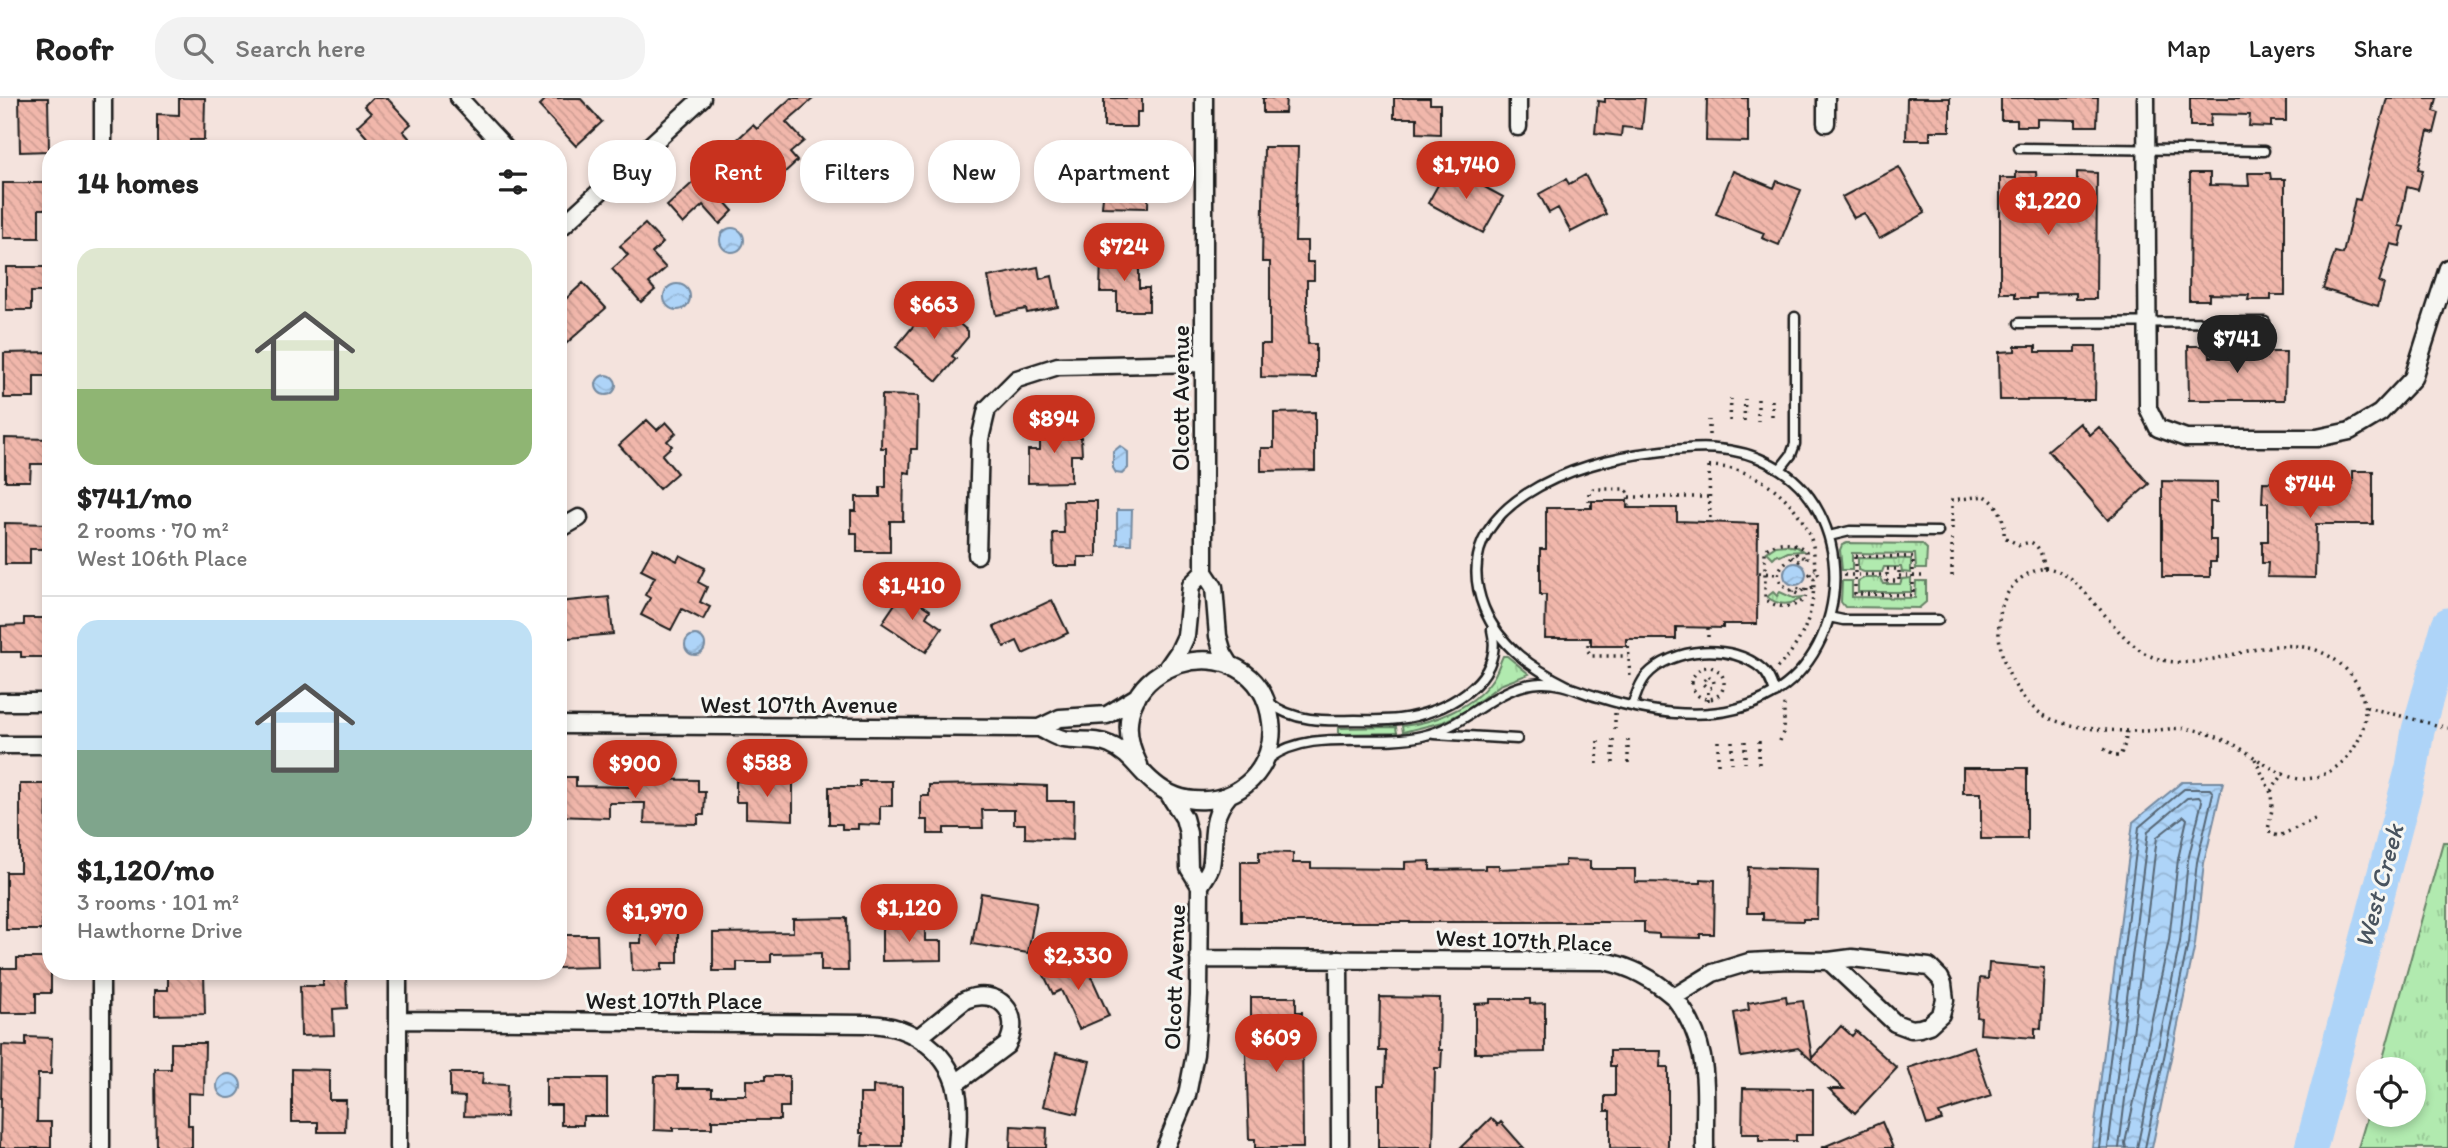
<!DOCTYPE html>
<meta charset="utf-8">
<style>
body{margin:0;font-family:Itim,sans-serif;background:#f2f2f2;color:#222;height:100vh;display:flex;flex-direction:column;font-size:26px;white-space:nowrap}
*{box-sizing:border-box;margin:0}
p{font-size:23px;color:#767676}
.icon{flex:none;width:38px;height:38px;fill:none;stroke:currentColor;stroke-width:2;stroke-linecap:round;stroke-linejoin:round}
.map{position:relative;flex:1;overflow:hidden}
.sheet{position:absolute;left:42px;top:42px;width:525px;height:840px;display:flex;flex-direction:column;background:#fff;border-radius:28px;box-shadow:0 4px 10px #0003}
.sheet>*{flex:none}
.top-card{position:absolute;left:588px;top:42px;width:665px;height:63px;display:flex;gap:14px}
.buttons{position:absolute;left:2356px;top:959px;display:grid;gap:14px}
.buttons a{display:grid;place-items:center;width:70px;height:70px;border-radius:50%;background:#fff;box-shadow:0 4px 10px #0003;font-size:35px}
.price{position:absolute;translate:-50% -60px;padding:0 16px;border-radius:24px;background:#c8321e;color:#fff;font-size:23px;line-height:46px;filter:drop-shadow(0 2px 4px #0008)}
.price::after{content:'';position:absolute;left:50%;top:42px;width:21px;height:16px;margin-left:-10px;background:inherit;clip-path:polygon(0 0,100% 0,50% 100%)}
.price.current{background:#222;color:#fff}
ul{padding:0;list-style:none}
li{display:grid;align-content:center;gap:14px;height:371px;padding:0 35px}
li+li{border-top:2px solid #e0e0e0}
li span{display:grid;place-items:center;height:217px;border-radius:21px;color:#555}
li>.icon{margin-inline-start:auto}
span .icon{width:126px;height:126px;fill:#fffc;stroke-width:1}
li b{font-size:30px}
h2{display:flex;justify-content:space-between;align-items:center;height:84px;padding:0 35px;font-size:30px}
.chip{padding:0 24px;border-radius:28px;background:#fff;box-shadow:0 4px 10px #0003;font-size:24px;line-height:63px}
.chip.current{background:#c8321e;color:#fff}
header{display:flex;align-items:center;gap:42px;box-sizing:border-box;height:98px;padding:0 35px;background:#fff;border-bottom:2px solid #e0e0e0}
header strong{font-size:33px}
nav{display:flex;gap:38px;margin-inline-start:auto;font-size:24px}
.search{width:490px;height:63px;background:#f2f2f2;display:flex;align-items:center;gap:18px;box-sizing:border-box;padding:0 24px;border-radius:28px;color:#767676;font-size:26px}
.map>svg:first-child{display:block}
.grass{fill:url(#grass-tufts);stroke:#668366;stroke-width:2}
.water{fill:url(#water-waves);stroke:#748aa0;stroke-width:2}
.lines{fill:none;stroke-linecap:round;stroke-linejoin:round}
.shore{stroke:#566674;stroke-width:2}
.river{stroke:#aed4f8;stroke-width:33}
.building{fill:url(#building-back-hatch);stroke:#1c1c1c;stroke-width:2}
.service-casing{stroke:#1c1c1c;stroke-width:13}
.minor-casing{stroke:#1c1c1c;stroke-width:21}
.path{stroke:#1c1c1c;stroke-width:3.5;stroke-dasharray:2 5;stroke-linecap:butt}
.service{stroke:#f6f6f2;stroke-width:8}
.minor{stroke:#f6f6f2;stroke-width:16}
.labels{text-anchor:middle;dominant-baseline:central;stroke-width:6;stroke-linejoin:round;paint-order:stroke}
.street-label{font-size:24px;fill:#1c1c1c;stroke:#f6f6f2}
.water-label{font-size:26px;font-style:italic;fill:#48535e;stroke:#f6f6f2}
</style>
<header>
<strong>Roofr</strong>
<div class="search"><svg class="icon" aria-label="search" viewBox="0 0 24 24"><circle cx="10" cy="10" r="6"/><path d="M15 15l6 6"/></svg>Search here</div>
<nav><a>Map</a><a>Layers</a><a>Share</a></nav>
</header>
<div class="map">
<svg width="2448" height="1050" viewBox="0 0 2448 1050">
<defs>
<pattern id="grass-tufts" width="24" height="20" patternUnits="userSpaceOnUse" patternTransform="scale(1.75)"><rect width="24" height="20" fill="#b1eaaf"/><path d="M3 7l-1-3M5 7V3M7 7l1-3M15 17l-1-3M17 17v-4M19 17l1-3" fill="none" stroke="#98c896"/></pattern>
<pattern id="water-waves" width="16" height="10" patternUnits="userSpaceOnUse" patternTransform="scale(1.75)"><rect width="16" height="10" fill="#aed4f8"/><path d="M0 5q4-4 8 0t8 0" fill="none" stroke="#95b5d4"/></pattern>
<pattern id="building-back-hatch" width="6" height="6" patternUnits="userSpaceOnUse" patternTransform="scale(1.75)"><rect width="6" height="6" fill="#f1b7ab"/><path d="M-1 5l2 2M0 0l6 6M5-1l2 2" fill="none" stroke="#ce9d93"/></pattern>
</defs>
<rect width="100%" height="100%" fill="#f4e3dd"/>
<filter id="ink" filterUnits="userSpaceOnUse"><feTurbulence type="fractalNoise" baseFrequency=".0143" numOctaves="2"/><feDisplacementMap in="SourceGraphic" scale="14" xChannelSelector="R" yChannelSelector="G"/><feConvolveMatrix kernelMatrix="1 2 1 2 8 2 1 2 1" color-interpolation-filters="sRGB"/></filter>
<g filter="url(#ink)">
<!-- grass -->
<path class="grass" d="M1847,445L1922,446L1927,451L1926,471H1916L1915,456L1852,455V472H1842L1840,452L1842,447Z
M1785,447L1797,449L1803,453L1788,454L1780,458L1777,456L1773,460L1767,454L1776,448Z
M1858,460L1911,461V475L1902,474L1901,469H1884L1882,474H1864L1858,472Z
M1864,480H1881L1884,486H1900L1902,481L1911,480V494H1858V483Z
M1842,483H1852V499L1915,500L1916,483H1926V504L1919,510L1845,509L1841,504Z
M1773,494L1777,498L1780,494L1793,500L1803,499C1791,508 1779,508 1767,499Z
M1503,558H1507L1529,576L1500,587L1467,612L1443,624L1403,634L1402,628C1433,625 1472,610 1491,583C1497,576 1499,566 1503,558Z
M1396,629L1397,635L1339,636V630Z
M2443,744H2448V1050H2358L2368,1016L2413,1017V971H2380Z"/>
<!-- water -->
<path class="water" d="M720 142a12 12 0 1 1 24 0a12 12 0 1 1-24 0Z
M664 199a13 13 0 1 1 26 0a13 13 0 1 1-26 0Z
M596 287a10 10 0 1 1 20 0a10 10 0 1 1-20 0Z
M1120,348L1128,354V370L1122,376L1116,375L1113,370V354Z
M1117,412H1132L1131,446H1117Z
M1784 476a11 11 0 1 1 22 0a11 11 0 1 1-22 0Z
M685 547a10 10 0 1 1 20 0a10 10 0 1 1-20 0Z
M2182,684H2223L2204,765L2195,846L2152,1050H2092L2133,724Z
M217 988a12 12 0 1 1 24 0a12 12 0 1 1-24 0Z"/>
<g class="lines">
<!-- shore -->
<path class="shore" d="M2099,1050L2139,729L2184,691H2210L2213,695L2197,764L2188,845L2145,1050
M2108,1050L2148,733L2187,700L2199,699L2202,703L2188,762L2180,844L2137,1050
M2119,1050L2157,739L2184,718L2187,721L2178,761L2169,842L2125,1045L2126,1050"/>
<!-- river -->
<path class="river" d="M2311,1050L2412,669L2418,632L2448,526"/>
</g>
<!-- building -->
<path class="building" d="M19,0H48L49,53L20,54Z
M179,0H205L204,42H190V51H157V16L179,17Z
M372,0H387L411,26L403,33L410,41L399,51H377L357,28L371,15L364,8Z
M547,0H580L602,24L576,48L539,8Z
M791,0H814L786,24L804,43L790,55L797,63L784,75L776,66L765,76L753,63L727,86L736,95L725,104L733,113L720,126L703,107L683,126L667,108L732,49L730,48L753,27L757,31Z
M1104,0H1142V14H1137V29H1104Z
M1263,0H1286L1285,15H1263Z
M1394,0H1430V6H1440V36L1417,35V20H1394Z
M1605,0H1645L1642,31L1622,29L1621,38L1595,35L1598,3L1605,4Z
M1707,0H1748V44L1706,43Z
M1907,0H1950V33H1930V42H1906Z
M2001,0H2098L2097,28H2076V22L2037,21V28H2017V22H2001Z
M2190,0H2286V23H2271V29L2249,28L2250,17L2211,16L2210,28H2190Z
M2387,0H2437L2434,13L2439,15L2434,35L2428,33L2418,71L2423,72L2418,92L2407,89L2399,128L2404,129L2400,148L2391,146L2379,184L2384,186L2378,208L2323,191L2335,154L2343,156L2355,101L2360,102Z
M1264,49H1298L1295,143H1307V164H1314V182H1307V217L1308,246H1316V280L1261,279V246H1270V164H1262Z
M1126,61H1149L1148,110L1102,109L1103,98L1090,97V70H1126Z
M1899,69L1925,115L1879,141L1864,115L1854,120L1842,99Z
M1733,73L1774,90L1777,83L1801,92L1779,147L1762,140L1764,135L1716,116Z
M2016,74H2036L2037,85L2077,86V74L2097,75L2096,201H2076V195L2036,196V200H2015V195H2000V80H2016Z
M1459,75L1503,99L1483,135L1428,105L1444,76L1455,82Z
M2190,75H2210V87L2249,88L2248,75H2270L2271,81H2285V197H2271V202H2248L2249,197L2209,196V202H2189Z
M1585,77L1606,116L1571,134L1558,110L1549,115L1539,96L1566,81L1569,86Z
M3,85H51V111H39V140H3Z
M645,126L663,145L652,155L666,170L649,185L655,192L641,204L612,171L628,157L620,148Z
M1101,158H1139V190H1149V213H1117V194H1100Z
M6,169H51V194H31V212H6Z
M1038,169L1040,181L1052,178L1058,209L1027,215L1026,211L996,217L988,179Z
M583,185L606,210L558,253V208Z
M933,204L968,233V239L952,258L956,261L937,283L896,249Z
M2015,248H2036V254H2076V248H2096L2095,302H2000L1999,254L2015,253Z
M2188,248H2209L2210,259H2248L2249,248H2269V254H2286L2285,302H2189Z
M51,254V278H34V300H4V255Z
M882,297L918,298L917,351H911L910,375L904,374L903,423H890V454H857V435H851V413H856V399H880V389H886V350H881Z
M1315,314V372L1261,373V350H1274V315Z
M647,322L657,332L666,324L676,335L667,343L672,348L662,357L677,375L659,391L619,347Z
M2080,325L2090,337L2099,329L2149,386L2108,422L2048,352Z
M1075,327V339H1081L1082,357H1071V384L1028,385V352H1040V328Z
M5,340L51,341V366H31L30,383H5Z
M2353,373H2373V426H2316L2315,480L2267,479L2268,465H2262V443H2268V405H2262L2263,384L2353,386Z
M2162,383L2217,384V404H2210V442H2216V464H2210V479H2162Z
M1063,403H1097V459H1078V468H1054L1053,435H1064Z
M1592,403H1627V410H1677V423L1758,426L1757,526H1723V530L1676,529V541H1626V548H1591V540H1545L1546,497H1540V451H1546V410H1592Z
M5,425L51,426V451H30V466H5Z
M653,450L677,463L680,457L705,470L698,484L707,489L700,504L710,509L703,522L682,511L671,532L641,517L650,500L645,497L655,479L641,472Z
M903,494L930,512L926,519L942,530L926,554L882,525Z
M609,499L613,536L558,541V504Z
M1052,502L1068,535L1023,556L1017,543L1004,549L994,529Z
M24,520H49V559H21V554H1V528L24,527Z
M1963,670H2027V741H1981V695H1963Z
M558,679H576V688L635,689V681L698,682V694H705L704,717H698V726L644,725L645,705H609V720L558,718Z
M736,683H793V722L746,720V704H736Z
M860,683H892V708H880V727L858,726V731H842V726H829V689H860Z
M20,686H47L46,774H51V799H42V832H6V774H20Z
M993,686L1047,688V703H1074L1073,742L1025,740V726H1014V712H982L983,730H944V736H928V722H921V698H929V687Z
M1259,754L1293,755V765H1311V770L1405,771V764L1430,763V772L1485,771V767H1499V771L1565,768V762L1590,763V771H1635V784L1701,785V781L1715,782L1714,836H1700V840L1659,839V836L1644,835V824H1241V764H1259Z
M1748,769L1818,771L1817,821H1803V823L1763,822V815H1747Z
M981,795L1037,804L1028,855L972,846Z
M847,820L848,873H821V855L771,856V864H737V873H713V835L793,834V821Z
M925,827V843H942V862L882,863V828Z
M641,828H678V865H662V872L632,873L631,845H641Z
M563,837H597L598,869L558,870V842H563Z
M1082,858L1109,918L1079,931L1061,892L1053,896L1043,875Z
M17,860H51V895H36V915H0L1,870H17Z
M1989,865L2044,870L2041,931L2035,930V940L1980,936L1981,920L1977,919L1980,880L1988,881Z
M168,873H204L205,916L155,917V892H168Z
M346,878L347,910L333,911L334,937L301,938L300,888H323V879Z
M1786,898L1787,905L1803,903L1812,960L1841,928L1852,938L1856,933L1897,970L1855,1015L1829,991H1844L1798,950L1741,959L1734,915L1749,912L1748,905Z
M1251,899H1296V914H1302L1303,1050H1255V1041H1249L1246,955H1251Z
M1380,899L1440,900L1439,952H1442L1441,970H1435L1433,1050H1378V987H1385L1386,953H1379Z
M1490,901H1530V906L1545,905V954L1475,955V906L1490,905Z
M26,939L52,940L51,976H38L37,1024H51V1050H0L2,947L26,948Z
M171,945H205L204,996L188,995V1027H192V1050H156L155,971H171Z
M1974,948L1991,998L1939,1015L1942,1022L1927,1027L1908,970Z
M1610,953H1661L1660,969H1668V1050H1610V1013H1605V998H1615V968H1610Z
M1056,955L1090,963L1077,1016L1043,1008Z
M292,971L329,972V1002H346L345,1034H318V1024H292Z
M450,975H483L482,986L507,987L506,1019L464,1018L465,999L450,998Z
M655,978H678V990H712V997H746V982H765V978H789V1009H780V1022H712V1030H673V1033L654,1032Z
M546,980H607V1018H583V1027H561V1007H546Z
M873,988L902,989V1048H862L863,1035H860V996H873Z
M1743,990L1813,991V1037H1796V1043H1759V1036H1742Z
M1491,1020L1498,1027L1501,1024L1524,1050H1460Z
M1882,1024L1893,1050H1821Z
M1011,1028L1047,1030L1046,1050H1010Z"/>
<g class="lines">
<defs>
<path id="service" d="M2019,50L2264,53
M2019,225L2265,224
M1780,371L1791,357L1795,346V219
M1829,438L1850,433L1938,434
M1829,519L1843,522H1938
M1268,604C1293,624 1325,623 1355,622C1370,622 1385,623 1399,621C1442,616 1505,585 1492,532
M1632,608C1636,598 1639,586 1646,578C1672,549 1732,544 1762,571C1769,577 1772,586 1775,595
M1434,636L1517,641
M1268,661C1311,629 1372,649 1422,638C1469,628 1494,587 1541,585C1561,584 1578,593 1598,599C1652,616 1719,627 1771,597C1853,550 1858,412 1771,366C1734,346 1695,349 1655,354C1579,362 1443,407 1484,510C1499,548 1533,571 1568,588"/>
<path id="minor" d="M459,0L506,51
M1204,0V474L1214,489L1218,538L1223,555L1231,568
M1518,0V29
M2146,0L2148,310L2158,330L2186,340H2317L2350,333L2380,315L2413,280L2448,170
M1826,25V0
M103,51V0
M558,132L702,0
M558,432L579,420
M977,457L980,341L987,311L1017,281L1058,268L1203,265
M1168,569L1179,553L1186,538L1191,487L1204,474
M0,604H51
M558,627L1039,630L1060,620L1107,617L1138,598
M1039,630C1046,633 1055,639 1063,641C1079,644 1095,640 1110,647C1130,655 1138,672 1154,685C1182,709 1224,708 1251,682C1266,667 1274,645 1271,624C1258,515 1086,564 1139,667
M0,647H51
M1200,788C1203,782 1209,775 1211,768C1216,740 1208,722 1229,697
M1199,861L1604,863C1632,869 1652,880 1674,899L1713,875L1749,864L1787,862L1829,863L1852,860L1929,869L1940,880L1943,886L1945,902L1941,916L1929,927L1920,930L1911,931L1895,925L1829,863
M1339,861L1340,1050
M1674,899C1713,948 1704,991 1705,1050
M398,922L868,926C912,927 952,954 958,1000C960,1016 958,1034 957,1050
M919,939L965,902C997,888 1024,915 1007,947L955,986
M101,1050V873
M398,1050V873
M1165,1050L1187,997L1195,956L1199,898L1200,788L1189,770L1188,735L1184,720L1168,695"/>
</defs>
<!-- service casing -->
<use href="#service" class="service-casing"/>
<!-- minor casing -->
<use href="#minor" class="minor-casing"/>
<!-- path -->
<path class="path" d="M1758,301V323
M1772,302V323
M1730,323L1731,301
M1744,323L1745,301
M1709,337V322
M1709,368C1755,369 1795,398 1811,441C1816,453 1812,467 1819,477L1813,481L1810,476L1815,472
M1709,369L1710,423
M1629,399H1710
M1592,408H1589V395L1593,391H1624L1628,394L1629,409H1627
M1952,431V402L1985,398C2000,407 2005,422 2004,439L2019,447L2030,444C2041,448 2042,460 2045,470
M1855,458L1913,459V497L1855,496Z
M1792,459L1799,463L1803,460
M2045,470C2084,472 2113,544 2153,559C2204,578 2252,540 2304,549C2342,555 2375,594 2362,633C2354,658 2332,679 2305,681C2284,683 2253,657 2235,647C2223,641 2208,635 2195,632C2177,628 2161,633 2143,633C2112,633 2066,632 2040,615C1994,584 1975,484 2045,470Z
M1887,471H1899V483H1887Z
M1759,475L1778,476
M1844,477H1887
M1899,478H1926
M1952,478V438
M1807,491L1805,501C1791,511 1778,511 1765,501V452C1778,442 1793,442 1806,453L1807,461
M1803,492L1798,496C1771,484 1773,470 1797,456L1807,461
M1792,494L1796,490L1803,492L1814,489
M1708,530V541
M1591,542H1588V553L1592,558H1628
M1626,543H1628L1630,580
M1692 585a16 16 0 1 1 32 0a16 16 0 1 1-32 0Z
M1777,570C1802,545 1814,517 1814,481
M1708,603V591L1712,589L1714,585L1713,581L1708,578L1702,585L1708,591
M2366,609L2448,630
M1615,631V615
M1613,642V666
M1628,642V666
M1718,643V666
M1732,643V665
M1745,643V665
M1759,643V666
M1780,643L1784,632V605
M2104,651L2115,658H2120L2125,646L2127,632
M2255,661L2271,695L2272,711L2268,732L2271,736L2279,738L2317,720
M1597,666L1598,642
M2271,693L2284,675"/>
<!-- service -->
<use href="#service" class="service"/>
<!-- minor -->
<use href="#minor" class="minor"/>
</g>
</g>
<g class="labels">
<!-- street labels -->
<g class="street-label">
<text transform="translate(1180 300) rotate(-90)">Olcott Avenue</text>
<text x="799" y="606">West 107th Avenue</text>
<text transform="translate(1524 842) rotate(2)">West 107th Place</text>
<text transform="translate(1174 879) rotate(-88)">Olcott Avenue</text>
<text x="674" y="902">West 107th Place</text>
</g>
<!-- water labels -->
<g class="water-label">
<text transform="translate(2379 788) rotate(-75)">West Creek</text>
</g>
</g>
</svg>
<div class="buttons">
<a><svg class="icon" aria-label="locate" viewBox="0 0 24 24"><circle cx="12" cy="12" r="6"/><path d="M12 2v4M12 18v4M2 12h4M18 12h4"/></svg></a>
</div>
<b class="price" style="left:1466px;top:103px">$1,740</b>
<b class="price" style="left:2048px;top:139px">$1,220</b>
<b class="price" style="left:1124px;top:185px">$724</b>
<b class="price" style="left:934px;top:243px">$663</b>
<b class="price current" style="left:2237px;top:277px">$741</b>
<b class="price" style="left:1054px;top:357px">$894</b>
<b class="price" style="left:2310px;top:422px">$744</b>
<b class="price" style="left:912px;top:524px">$1,410</b>
<b class="price" style="left:767px;top:701px">$588</b>
<b class="price" style="left:635px;top:702px">$900</b>
<b class="price" style="left:909px;top:846px">$1,120</b>
<b class="price" style="left:655px;top:850px">$1,970</b>
<b class="price" style="left:1078px;top:894px">$2,330</b>
<b class="price" style="left:1276px;top:976px">$609</b>
<div class="top-card">
<a class="chip">Buy</a>
<a class="chip current">Rent</a>
<a class="chip">Filters</a>
<a class="chip">New</a>
<a class="chip">Apartment</a>
</div>
<section class="sheet">
<h2>14 homes<svg class="icon" aria-label="filters" viewBox="0 0 24 24"><path d="M4 7h16M4 17h16"/><circle cx="9" cy="7" r="2"/><circle cx="15" cy="17" r="2"/></svg></h2>
<ul>
<li><span style="background:linear-gradient(#dfe7d0 65%,#8fb573 0)"><svg class="icon" aria-label="home" viewBox="0 0 24 24"><path d="M3 11l9-7 9 7M6 9v11h12V9"/></svg></span><div><b>$741/mo</b><p>2 rooms · 70 m²</p><p>West 106th Place</p></div></li>
<li><span style="background:linear-gradient(#bfe0f5 60%,#7fa58c 0)"><svg class="icon" aria-label="home" viewBox="0 0 24 24"><path d="M3 11l9-7 9 7M6 9v11h12V9"/></svg></span><div><b>$1,120/mo</b><p>3 rooms · 101 m²</p><p>Hawthorne Drive</p></div></li>
</ul>
</section>
</div>
